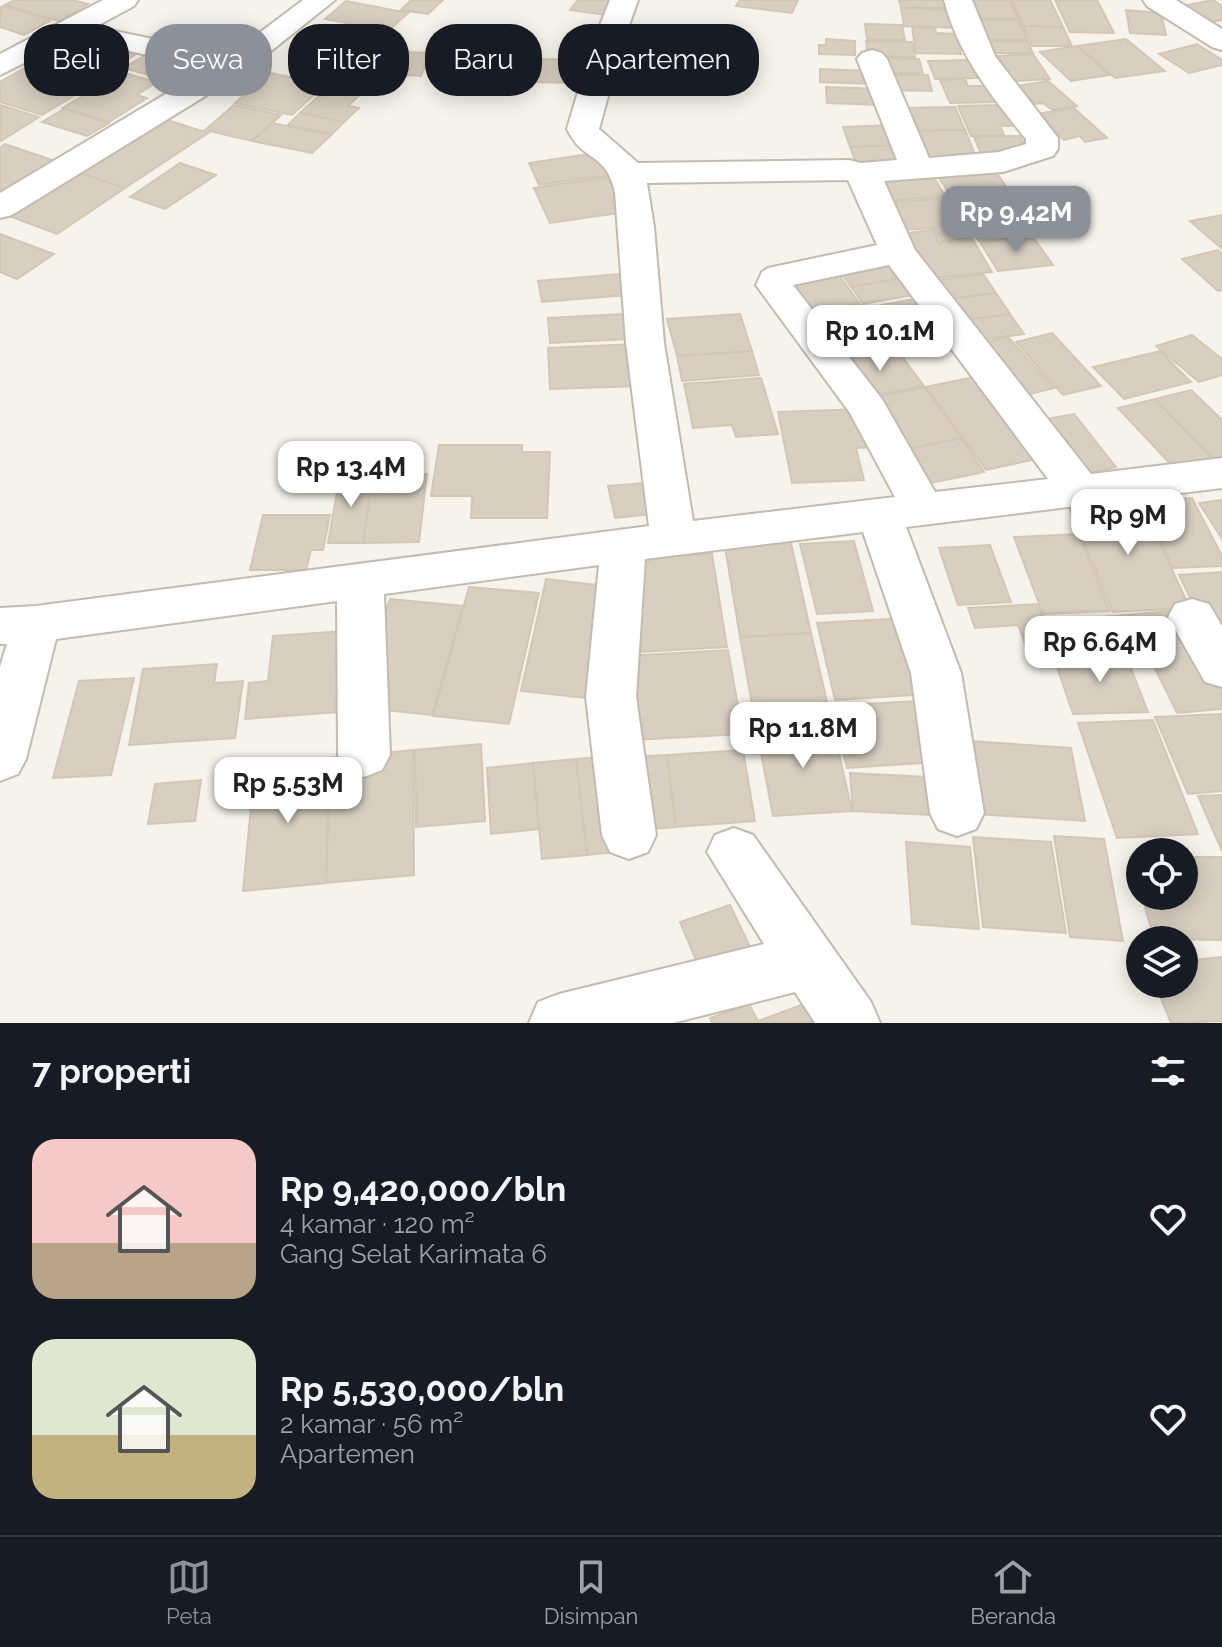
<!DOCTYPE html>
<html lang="id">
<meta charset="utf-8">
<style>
body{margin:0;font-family:Raleway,sans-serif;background:#242831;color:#f1f3f6;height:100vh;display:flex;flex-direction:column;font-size:30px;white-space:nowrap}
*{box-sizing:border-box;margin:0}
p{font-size:26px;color:#9ea1a6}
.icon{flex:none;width:44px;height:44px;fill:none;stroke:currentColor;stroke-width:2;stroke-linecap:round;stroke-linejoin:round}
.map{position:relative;height:1023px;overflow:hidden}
.sheet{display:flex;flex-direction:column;background:#171b24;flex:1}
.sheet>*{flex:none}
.guide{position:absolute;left:24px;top:24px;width:800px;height:72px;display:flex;gap:16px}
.controls{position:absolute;left:1126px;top:838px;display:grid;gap:16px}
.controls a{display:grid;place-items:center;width:72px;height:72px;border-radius:50%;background:#171b24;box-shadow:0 4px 20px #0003;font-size:40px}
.price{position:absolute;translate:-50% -68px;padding:0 18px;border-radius:16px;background:#fff;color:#222;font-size:26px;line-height:52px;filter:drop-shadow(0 2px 4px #0008)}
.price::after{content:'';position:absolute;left:50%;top:48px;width:24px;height:18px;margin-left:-12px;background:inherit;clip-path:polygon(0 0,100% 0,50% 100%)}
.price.active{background:#8c9099;color:#fff}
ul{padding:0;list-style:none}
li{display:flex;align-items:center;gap:24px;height:200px;padding:0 32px}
li span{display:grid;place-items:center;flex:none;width:224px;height:160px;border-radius:24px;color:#555}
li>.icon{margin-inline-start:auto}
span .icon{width:96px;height:96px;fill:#fffc;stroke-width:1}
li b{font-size:34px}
h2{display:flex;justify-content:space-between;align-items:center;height:96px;padding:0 32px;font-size:34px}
.tag{padding:0 28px;border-radius:32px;background:#171b24;box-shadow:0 4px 20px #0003;font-size:28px;line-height:72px}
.tag.active{background:#8c9099;color:#fff}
.dock{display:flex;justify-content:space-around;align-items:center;height:112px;border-top:2px solid #363941;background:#171b24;font-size:22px;color:#9ea1a6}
.dock a{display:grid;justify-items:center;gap:4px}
.dock .active{color:#8c9099}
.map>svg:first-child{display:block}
.building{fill:#d8cfc1;stroke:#d3c7b4;stroke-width:2}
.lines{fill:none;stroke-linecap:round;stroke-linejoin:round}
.street-casing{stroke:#c2bbae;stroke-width:4}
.street{fill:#fff;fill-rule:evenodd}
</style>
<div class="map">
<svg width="1222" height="1023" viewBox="0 0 1222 1023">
<rect width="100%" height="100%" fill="#f6f3ec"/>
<!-- building -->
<path class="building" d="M15,0H72L88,4L59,21L5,5Z
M411,0H443L428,14L401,10Z
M578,0H612L606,15L570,10Z
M740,0H798L792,13L736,6Z
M899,0H948L950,8L901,7Z
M973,0H1010L1018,19H980Z
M1012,0H1050L1063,27L1023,26Z
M1055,0H1097L1114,33L1070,32Z
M1213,0L1222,6V20L1202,24L1177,7Z
M346,1L408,13L388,31L325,19Z
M3,6L51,20L24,35L0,27V8Z
M901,8L953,10L957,28L904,26Z
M1126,10L1161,13L1166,35L1130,33Z
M972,20H1018L1027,40H979Z
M865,24L902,25L905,40L867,39Z
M636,25L688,32L681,45L628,38Z
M1023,26L1063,27L1072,46H1032Z
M912,27L935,28L936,33L957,34L961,54L916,53Z
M826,39L855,41V55L819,54V45H826Z
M1126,39L1165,71L1115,78L1078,46Z
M84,40L136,54L107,72L55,58Z
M316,40L388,52L353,87L310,79L324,67L292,61Z
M866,41L912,42L915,57L868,56Z
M983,41H1027L1033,53H987Z
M1197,44L1222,60V65L1189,73L1159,54Z
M1077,46L1109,75L1071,81L1040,52Z
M152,51L193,62L165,80L124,68Z
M401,52L430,53L421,76L390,74Z
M1033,54L1050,79L1014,81L998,56Z
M880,58L919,59L923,74L883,73Z
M538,59L584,60L582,83L534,82Z
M970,60L978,78L935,79L928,61Z
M30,65L93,84L42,115L0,102V82Z
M820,69L872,71L873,84L820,82Z
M121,72L157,82L137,95L147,98L109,122L63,108Z
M270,73L326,84L292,115L235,103Z
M885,74L928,75L932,91L888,90Z
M965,79L968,86H988L996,102L950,103L940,80Z
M1048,81L1077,106L1052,110L1043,103L1035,104L1016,86Z
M331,85L364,91L348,106L359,108L344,122L300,113Z
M826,87L883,89L884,105L827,103Z
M0,105L39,117L1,141Z
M234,105L281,115L252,141L205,130Z
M1004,105L1014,126H1000L1004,135L971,136L958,106Z
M955,107L965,130L906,131L897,108Z
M1074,108L1107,138L1085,142L1080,136L1064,140L1037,114Z
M64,109L109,123L87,136L42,122Z
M300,113L344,122L332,134L288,125Z
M161,118L208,133L125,188L77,172Z
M272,123L331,135L312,153L252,141Z
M893,125L901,145L850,147L843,127Z
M965,130L978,162L917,163L906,131Z
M1020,136L1029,153L981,154L974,137Z
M5,144L61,163L0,202V148Z
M901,145L908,161L856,163L850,147Z
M602,152L614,174L539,185L529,163Z
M180,163L216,175L165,209L130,197Z
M992,166L1009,191L951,196L935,172Z
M930,171L945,196L889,201L875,176Z
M77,172L125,188L57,234L9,216Z
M607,177L626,212L550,223L534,188Z
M1000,193L1029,235L979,241L952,198Z
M946,198L971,238L942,241L934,228L903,230L888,203Z
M1222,215V248H1221L1190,221Z
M933,230L940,243L973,240L992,272L922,279L897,234Z
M0,234L54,254L17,279L0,272Z
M1033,237L1053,265L998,271L980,242Z
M1218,250L1222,254V290L1218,291L1182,259Z
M897,257L911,276L851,287L837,267Z
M837,272L859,303L801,313L780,282Z
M620,274L626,295L542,302L538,281Z
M983,274L996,293L941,300L929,281Z
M911,276L924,293L863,304L851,287Z
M996,293L1010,314L955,321L941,300Z
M923,297L945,327L893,336L872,307Z
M859,303L872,322L813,333L801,313Z
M624,314L628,339L550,343L548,318Z
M740,314L752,351L677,356L667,319Z
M1010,314L1024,334L968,342L955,321Z
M880,322L897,346L831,358L816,334Z
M1052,333L1101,386L1063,395L1016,342Z
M1192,335L1222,359V375L1199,382L1156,346Z
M1008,337L1054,388L1019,397L974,345Z
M635,344L640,386L550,389L548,348Z
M896,348L924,386L863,398L838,359Z
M752,351L759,375L682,381L677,356Z
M1160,351L1191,382L1124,399L1093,367Z
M983,375L1046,457L986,470L926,387Z
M761,378L778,434L736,437L732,425L693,428L684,384Z
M925,387L961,438L904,450L870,398Z
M1191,390L1222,420V458L1214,460L1155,399Z
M1155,399L1214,460L1177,471L1118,408Z
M863,409L873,447L856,448L864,480L792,483L778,412Z
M1074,414L1116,467L1077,475L1036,421Z
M961,438L984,472L926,484L904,450Z
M439,445H522V452H550L547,518H471L472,496H431Z
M427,474L419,542L363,543L373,475Z
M340,475H373L363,543H328Z
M646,483L652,514L615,518L608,486Z
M1192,498L1222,556V566L1173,568L1141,501Z
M1222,500V539L1199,503Z
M1140,501L1190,608L1113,612L1068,505Z
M263,515H330L323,550H311L306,570H250Z
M1078,534L1110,611L1043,614L1014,537Z
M854,541L873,611L817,614L800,544Z
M791,543L811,633L740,637L725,547Z
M990,545L1011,602L958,605L939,548Z
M712,554L727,647L640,652L629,558Z
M1222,572V635L1209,636L1179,575Z
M546,579L615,587L595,699L521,691Z
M469,587L539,593L509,724L433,716Z
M390,599L463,606L432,715L354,707Z
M1038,604L1054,647L1027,649L1018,625L975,628L968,608Z
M1181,610L1198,643L1116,650L1101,617Z
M906,618L928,694L835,700L817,623Z
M344,631L338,712L245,719L249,683L268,681L273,636Z
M811,633L832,723L756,727L740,637Z
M1204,645L1222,678V709L1177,713L1146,650Z
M728,650L743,734L633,740L625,656Z
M1125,653L1148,712L1073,714L1053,655Z
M217,664L214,683L243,681L235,738L129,745L143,669Z
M134,678L111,775L53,778L79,681Z
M917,701L936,762L847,768L832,706Z
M1222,714V791L1188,794L1155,717Z
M1153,720L1198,834L1117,838L1078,723Z
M832,723L852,811L773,816L756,727Z
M954,740L1071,748L1085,821L962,813Z
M481,744L485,821L416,827L415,750Z
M413,750L414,875L326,883L330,758Z
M743,750L755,821L676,827L667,755Z
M667,755L676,827L640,830L633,757Z
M612,756L625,851L587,855L576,759Z
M330,758L326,883L243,891L255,765Z
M576,759L587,855L542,859L533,763Z
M533,763L539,829L491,834L487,768Z
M850,773L947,778L951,816L853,811Z
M201,780L195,821L148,824L155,784Z
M1222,795V851L1198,796Z
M1054,836L1104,839L1123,941L1070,937Z
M973,837L1051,842L1066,933L983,927Z
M906,842L970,847L979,929L912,924Z
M1130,857H1140V890Z
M1184,857H1222V940L1154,939L1142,896H1184Z
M730,905L759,966L706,984L680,922Z
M1222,957V1021L1171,1023L1155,984H1184V961Z
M749,1004L758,1021L804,1004L814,1023H712L710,1018Z"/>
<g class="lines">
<defs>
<path id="street" d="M103,0H138L134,6L95,27L230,55L303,0H335L246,71L12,215L0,218V193L209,68L72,39L0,75V54Z
M610,0H638L622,45L599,129L638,163L849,160L861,163L897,160L857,59L862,53L872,50L882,53L887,59L929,158L999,152L1026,144V139C991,96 958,54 944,0H972L995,56L1058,138V149L1053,156L1003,172L884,181L915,250L1091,474L1222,458V488L906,527L961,673L984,813L976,829L957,836L938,829L930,813L911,673L863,532L645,559L636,697L656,835L648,852L629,859L610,852L602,835L586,697L599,565L384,594L390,755L382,770L364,777L346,770L338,755L337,601L56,639L26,759L18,774L0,781V667L7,644H0V608L36,606L649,526L626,343L615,192C606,151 583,163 567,129L592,45ZM848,180L877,245L768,268L762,272L756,285L850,413L895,497L693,521L664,343L654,227L647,183ZM889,265L1048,479L935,492L882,399L793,285Z
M1143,0H1176L1222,29V50L1212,47L1147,6Z
M1192,599L1209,604L1222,626V687L1205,682L1168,617L1175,604Z
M734,828L753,835L871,1002L880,1023H815L795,992L673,1023H529L538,1002L559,994L764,944L707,852L715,835Z"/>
</defs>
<!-- street casing -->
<use href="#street" class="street-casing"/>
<!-- street -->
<use href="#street" class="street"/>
</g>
</svg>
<div class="controls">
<a><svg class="icon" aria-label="locate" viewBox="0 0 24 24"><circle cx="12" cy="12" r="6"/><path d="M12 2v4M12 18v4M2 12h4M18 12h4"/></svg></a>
<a><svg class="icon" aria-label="layers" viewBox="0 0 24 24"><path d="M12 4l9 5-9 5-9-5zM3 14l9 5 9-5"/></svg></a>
</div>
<b class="price active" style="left:1016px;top:254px">Rp 9.42M</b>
<b class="price" style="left:880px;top:373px">Rp 10.1M</b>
<b class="price" style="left:351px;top:509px">Rp 13.4M</b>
<b class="price" style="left:1128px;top:557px">Rp 9M</b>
<b class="price" style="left:1100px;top:684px">Rp 6.64M</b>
<b class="price" style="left:803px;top:770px">Rp 11.8M</b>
<b class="price" style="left:288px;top:825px">Rp 5.53M</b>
<div class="guide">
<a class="tag">Beli</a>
<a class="tag active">Sewa</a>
<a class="tag">Filter</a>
<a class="tag">Baru</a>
<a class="tag">Apartemen</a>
</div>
</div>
<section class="sheet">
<h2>7 properti<svg class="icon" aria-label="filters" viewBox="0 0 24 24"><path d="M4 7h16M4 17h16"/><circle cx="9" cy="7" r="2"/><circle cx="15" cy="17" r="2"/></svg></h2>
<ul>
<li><span style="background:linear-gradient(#f6c9c9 65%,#b9a48a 0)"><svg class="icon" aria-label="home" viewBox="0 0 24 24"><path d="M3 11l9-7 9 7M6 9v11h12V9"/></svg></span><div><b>Rp 9,420,000/bln</b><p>4 kamar · 120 m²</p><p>Gang Selat Karimata 6</p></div><svg class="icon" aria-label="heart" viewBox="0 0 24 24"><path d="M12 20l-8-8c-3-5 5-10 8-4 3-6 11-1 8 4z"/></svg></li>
<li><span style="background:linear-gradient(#dfe7d0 60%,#c2b280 0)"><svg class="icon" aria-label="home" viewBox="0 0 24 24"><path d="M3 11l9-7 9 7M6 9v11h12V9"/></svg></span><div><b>Rp 5,530,000/bln</b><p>2 kamar · 56 m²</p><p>Apartemen</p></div><svg class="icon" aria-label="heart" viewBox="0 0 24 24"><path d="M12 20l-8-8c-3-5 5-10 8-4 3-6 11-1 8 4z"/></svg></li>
</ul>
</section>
<nav class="dock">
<a class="active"><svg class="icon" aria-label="map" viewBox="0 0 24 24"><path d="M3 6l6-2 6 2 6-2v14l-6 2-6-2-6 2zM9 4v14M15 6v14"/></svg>Peta</a>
<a><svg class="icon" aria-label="saved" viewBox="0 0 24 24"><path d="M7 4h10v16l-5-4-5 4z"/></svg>Disimpan</a>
<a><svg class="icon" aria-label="home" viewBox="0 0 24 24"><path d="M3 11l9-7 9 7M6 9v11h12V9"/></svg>Beranda</a>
</nav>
